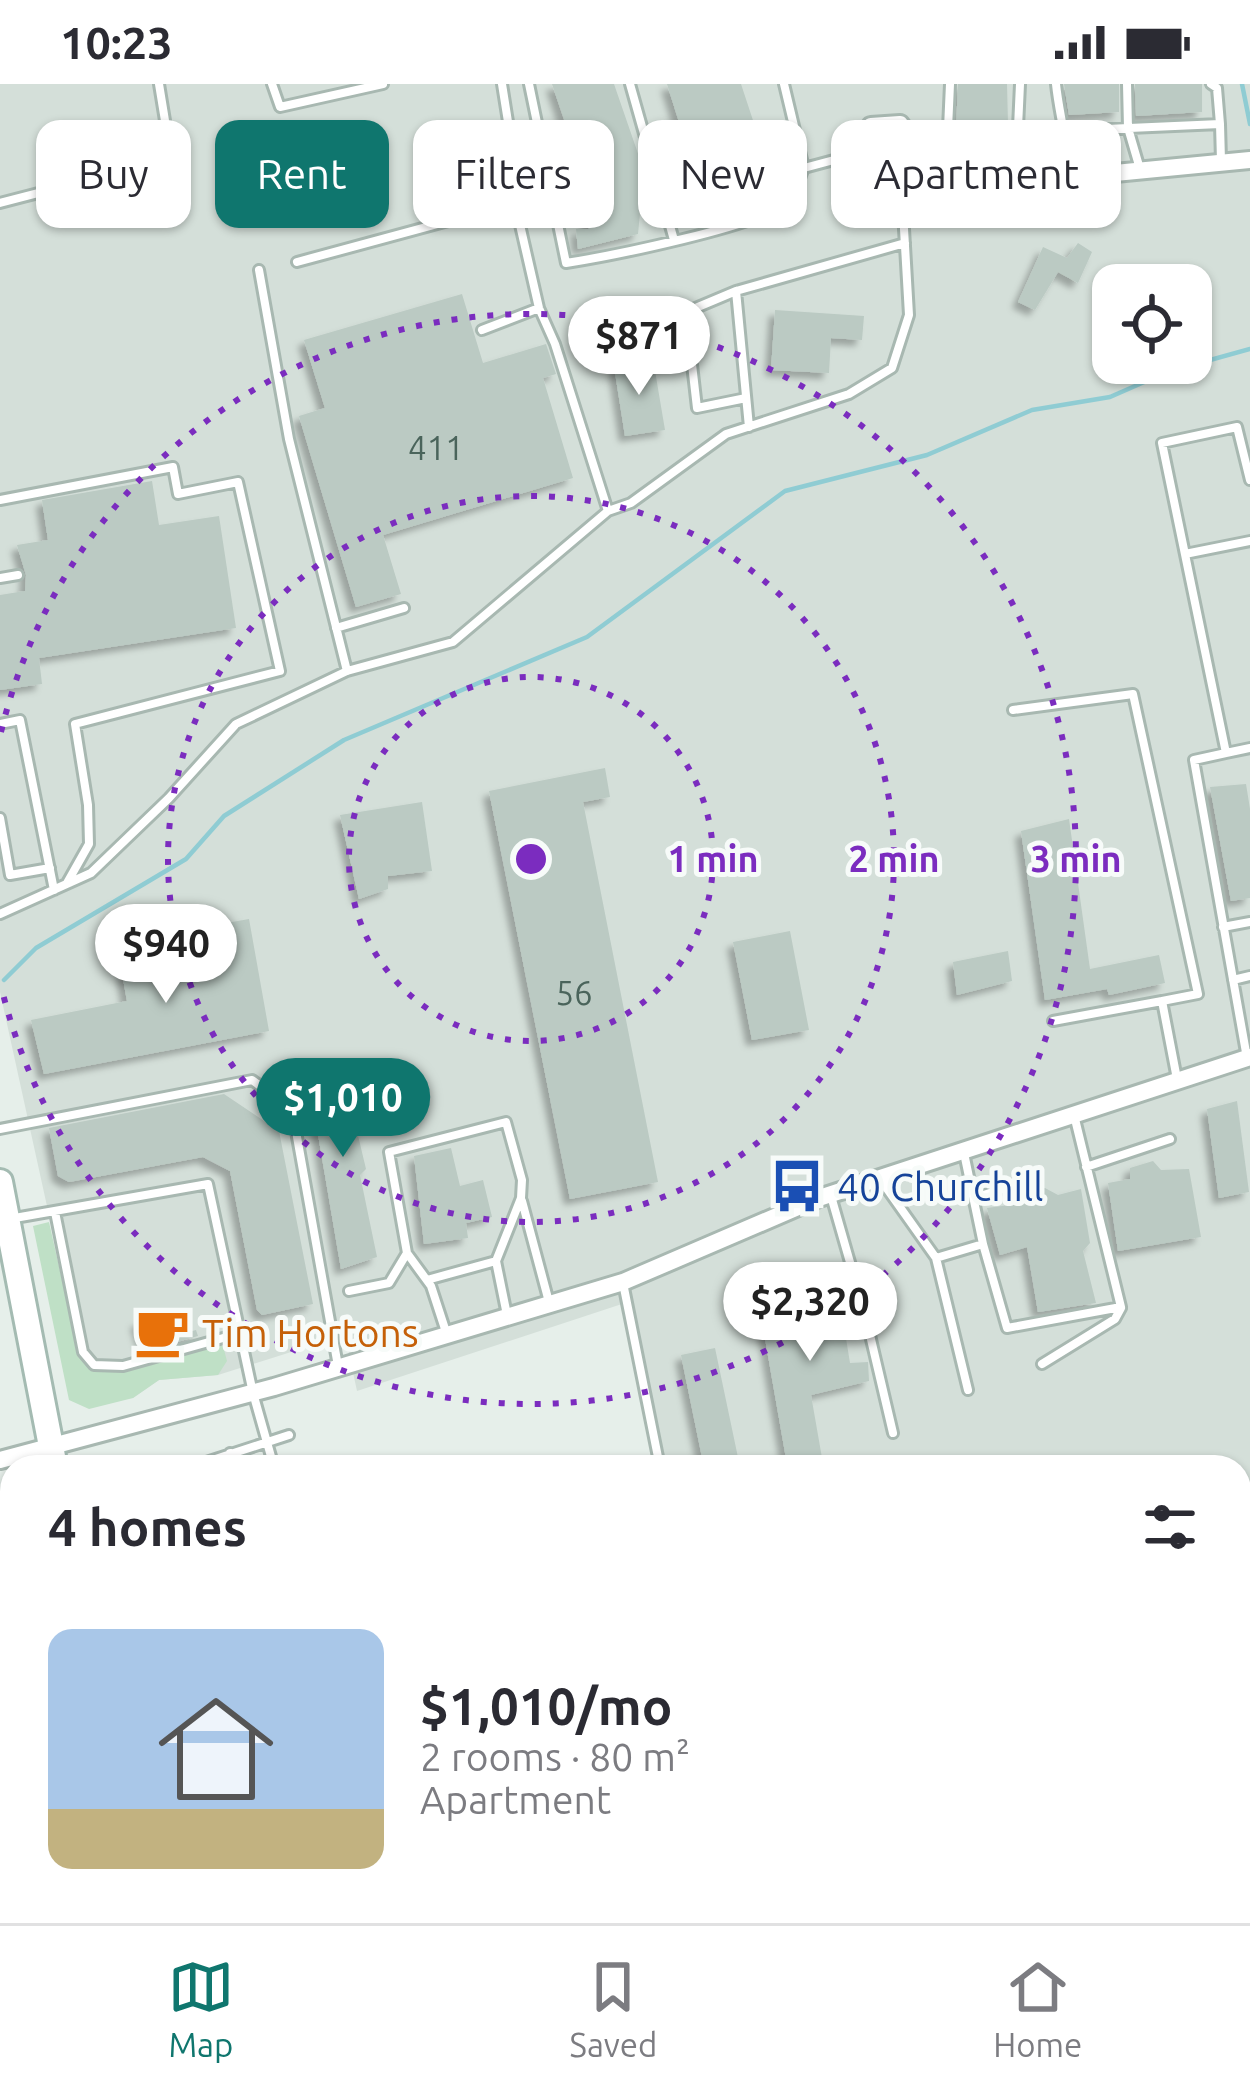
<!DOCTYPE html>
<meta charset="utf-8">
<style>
body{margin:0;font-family:Ubuntu,sans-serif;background:#f7f7f7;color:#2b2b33;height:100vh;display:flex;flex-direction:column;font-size:45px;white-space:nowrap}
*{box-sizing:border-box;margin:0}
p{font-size:39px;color:#7c7c81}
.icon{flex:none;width:66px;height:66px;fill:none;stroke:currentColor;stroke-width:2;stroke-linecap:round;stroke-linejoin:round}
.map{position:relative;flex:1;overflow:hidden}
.panel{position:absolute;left:0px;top:1371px;width:1251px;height:468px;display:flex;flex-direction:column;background:#fff;border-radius:36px 36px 0 0;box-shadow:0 3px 9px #0004}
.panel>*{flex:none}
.banner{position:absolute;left:36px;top:36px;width:1179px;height:108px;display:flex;gap:24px}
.controls{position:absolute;left:1092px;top:180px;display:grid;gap:24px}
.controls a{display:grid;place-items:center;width:120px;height:120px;border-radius:24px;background:#fff;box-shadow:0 3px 9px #0004;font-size:60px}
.price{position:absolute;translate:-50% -102px;padding:0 27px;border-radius:42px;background:#fff;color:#222;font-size:39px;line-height:78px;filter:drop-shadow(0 3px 6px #0008)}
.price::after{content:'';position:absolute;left:50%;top:72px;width:36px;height:27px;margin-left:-18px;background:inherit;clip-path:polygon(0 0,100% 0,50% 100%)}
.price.selected{background:#0f766e;color:#fff}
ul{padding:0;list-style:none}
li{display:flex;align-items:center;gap:36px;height:300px;padding:0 48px}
li span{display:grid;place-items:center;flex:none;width:336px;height:240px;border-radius:24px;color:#555}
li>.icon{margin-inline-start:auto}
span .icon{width:144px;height:144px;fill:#fffc;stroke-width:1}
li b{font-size:51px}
h2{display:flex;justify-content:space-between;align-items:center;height:144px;padding:0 48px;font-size:51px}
.pill{padding:0 42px;border-radius:24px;background:#fff;box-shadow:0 3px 9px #0004;font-size:42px;line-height:108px}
.pill.selected{background:#0f766e;color:#fff}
.status{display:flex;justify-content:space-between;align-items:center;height:84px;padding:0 60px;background:#fff;direction:ltr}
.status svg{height:33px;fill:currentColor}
.tab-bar{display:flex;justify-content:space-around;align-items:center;height:168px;border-top:3px solid #e1e1e2;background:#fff;font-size:33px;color:#7c7c81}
.tab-bar a{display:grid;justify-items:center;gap:6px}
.tab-bar .selected{color:#0f766e}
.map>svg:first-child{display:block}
.built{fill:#d4dfd9;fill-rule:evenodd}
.green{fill:#bfe0c6}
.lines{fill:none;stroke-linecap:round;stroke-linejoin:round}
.stream{stroke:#8fccd3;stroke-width:4.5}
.building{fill:#bbcac3;filter:url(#shadow)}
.lane-casing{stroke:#a8b8b1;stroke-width:14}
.street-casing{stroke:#a8b8b1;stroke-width:22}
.secondary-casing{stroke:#a4bbb2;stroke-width:30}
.lane{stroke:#fff;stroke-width:8}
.street{stroke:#fff;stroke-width:16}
.secondary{stroke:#fff;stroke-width:24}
.ring{fill:none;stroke:#7b2cbf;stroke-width:6;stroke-dasharray:6 12}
.labels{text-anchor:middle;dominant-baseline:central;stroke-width:10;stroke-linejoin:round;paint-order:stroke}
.number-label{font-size:33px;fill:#4a645b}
.transit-label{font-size:39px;fill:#164399;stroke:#f7fbf9;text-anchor:start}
.food-label{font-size:39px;fill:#c56008;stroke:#f7fbf9;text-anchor:start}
.centre{fill:#7b2cbf;stroke:#f7fbf9;stroke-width:6}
.ring-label{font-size:36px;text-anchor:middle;font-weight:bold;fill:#7b2cbf;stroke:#f7fbf9;stroke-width:10;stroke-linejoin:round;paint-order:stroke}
</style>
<div class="status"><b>10:23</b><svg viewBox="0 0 49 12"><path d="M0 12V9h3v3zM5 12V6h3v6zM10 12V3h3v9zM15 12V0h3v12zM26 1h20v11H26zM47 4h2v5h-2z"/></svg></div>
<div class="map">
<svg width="1250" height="1839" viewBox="0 0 1250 1839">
<defs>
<filter id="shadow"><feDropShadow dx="-6" dy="6" stdDeviation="3" flood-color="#0004"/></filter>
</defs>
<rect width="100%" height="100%" fill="#e6efea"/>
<!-- built -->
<path class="built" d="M0,0H1250V1839H69L71,1827H1239V1383H653L628,1218L357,1307L345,1251L218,1291L159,1296L133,1314L90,1318L0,908ZM1113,201H1191V279H1113Z
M12,1403V1685L0,1751V1406Z"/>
<!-- green -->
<path class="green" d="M49,1138L72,1240L86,1280C135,1302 181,1249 223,1262L227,1277L218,1291L159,1296L133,1314L89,1325L69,1316L33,1142Z"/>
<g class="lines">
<!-- stream -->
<path class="stream" d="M1242,0L1250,40
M4,896L36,864L186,775L224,732L344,656L587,553L785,407L927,371L1032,326L1110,313L1167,288L1250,265"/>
</g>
<!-- building -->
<path class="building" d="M552,0H614L644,87L638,150L578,165L576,145H589L582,122L590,112Z
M667,0H741L778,112L710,136Z
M958,0H1007L1008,40L956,43Z
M1064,0H1119V28L1069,31Z
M1135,0H1202V28L1136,32Z
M1078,159L1092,168L1078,199L1058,188L1035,226L1018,218L1043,163L1067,174Z
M1193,182L1197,201H1142L1139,188Z
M462,210L483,279L546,260L556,290L543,294L573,394L383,451L401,510L356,523L299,332L325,324L304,256Z
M775,226L864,232L862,256L831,254L829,289L771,286Z
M653,275L665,346L625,352L614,282Z
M152,397L159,441L219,432L236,544L39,574L42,600L0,606V511L25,507L26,491L17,461L48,456L42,416Z
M605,684L610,713L583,718L658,1098L570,1115L489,707Z
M1246,700L1250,725V814L1231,817L1210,703Z
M422,718L432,787L388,792V805L359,815L340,731Z
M1069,735L1090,885L1159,871L1165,899L1109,911L1107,905L1045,916L1021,747Z
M249,835L269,947L44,990L31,936L127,917L122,889L192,875L187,846Z
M790,847L809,946L752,956L733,858Z
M1008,867L1012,897L957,911L953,878Z
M352,981L365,1041L356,1043L366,1085L360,1091L377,1173L341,1185L307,986Z
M224,1010L279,1047L313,1220L262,1231L257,1226L230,1087L203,1073L69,1098L58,1092L49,1044Z
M1237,1017L1249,1108L1219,1114L1207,1025Z
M451,1064L460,1102L483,1096L492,1133L466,1139L468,1154L424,1160L414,1072Z
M1153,1077L1161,1086L1189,1085L1201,1153L1118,1167L1108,1099L1130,1095V1084Z
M1045,1104L1058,1111L1081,1105L1090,1159L1083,1167L1096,1219L1038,1228L1027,1163L1000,1171L987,1124L1032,1118L1033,1106Z
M835,1187L850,1279L868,1278L869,1297L811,1311L822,1374L787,1380L763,1243L806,1235L798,1191Z
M177,1225L185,1249L196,1246L198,1252L145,1267L136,1238Z
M715,1264L740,1383H704L681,1271Z
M334,1827H510L514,1839H338Z"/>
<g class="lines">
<defs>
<path id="lane" d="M272,0L280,23L383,0
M502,0L516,88L515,119
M529,0L566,179C605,173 763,142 787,118C795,111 800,93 804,84
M630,0L674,156
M784,0L804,84L860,69
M950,0L948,45L951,88
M1056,0C1059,30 1068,58 1067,87
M1127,0L1128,44L1140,85
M1211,0L1217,4L1220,40
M1061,47L1220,40L1221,77
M1016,87L1020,0
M0,119L158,78L169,61L159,0
M259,186L289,355L347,587
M736,207L686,228L697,324L746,314
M482,246L539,224
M749,343L736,207L905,159
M0,416L173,383L178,410L238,398L280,587L75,640L88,721L89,760L67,799
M608,427L631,419L726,350L849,310L892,284L909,231L901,93
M1185,470L1250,457
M0,494L18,491
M336,544L404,524
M1013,626L1133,610L1198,910L1162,917
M0,640L20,636L54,806
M1226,669L1250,664
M0,734L10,791L50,784
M0,830L91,789L169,714L236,640L347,587L453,558L608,427L555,260L539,224L515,119L297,178
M1223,843L1250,838
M1233,896L1250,892
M1053,937L1162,917L1177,995
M1247,974L1194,676L1226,669L1162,359L1237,343L1250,396
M0,1045L252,996L292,1025L338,1282
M964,1069L983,1160L1007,1244L1121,1223L1074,1031
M1086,1083L1170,1055
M880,1095L936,1174L983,1160
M831,1112L866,1234L893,1349
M974,1114L1030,1096
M522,1117L549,1218
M55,1128L83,1268L94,1281L123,1282L241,1249
M9,1135L208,1100L253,1309L274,1383
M936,1174L968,1306
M427,1196L496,1177
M623,1199L660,1383
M349,1207L389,1199L407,1169
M447,1251L431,1202L407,1169L389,1068L506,1038L522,1096L521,1114L496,1177L507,1231
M1042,1280L1115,1235L1121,1224
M230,1369L234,1383
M191,1383L289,1351
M1250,1419L1246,1420L1250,1434
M287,1827L291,1839"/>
<path id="street" d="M951,89L922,70L900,40L871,42L861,69L883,90L1115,89L1250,76
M0,1376L274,1303L623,1198L819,1114L1250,973"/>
<path id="secondary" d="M0,1098L55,1383
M32,1839L34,1827"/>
</defs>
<!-- lane casing -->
<use href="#lane" class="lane-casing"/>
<!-- street casing -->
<use href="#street" class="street-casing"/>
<!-- secondary casing -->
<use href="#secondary" class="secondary-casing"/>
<!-- lane -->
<use href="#lane" class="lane"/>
<!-- street -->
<use href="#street" class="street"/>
<!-- secondary -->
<use href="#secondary" class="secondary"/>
</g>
<!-- distance rings -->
<g class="ring">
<circle cx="531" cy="775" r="182"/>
<circle cx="531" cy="775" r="363"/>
<path d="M1 648A545 545 0 1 1 1 902"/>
</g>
<!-- icons -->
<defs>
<symbol id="bus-bare" viewBox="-9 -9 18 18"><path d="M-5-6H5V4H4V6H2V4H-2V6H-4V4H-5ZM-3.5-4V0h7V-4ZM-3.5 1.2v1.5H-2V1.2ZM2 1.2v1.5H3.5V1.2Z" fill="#1a4fb4" stroke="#f7fbf9" stroke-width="2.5" paint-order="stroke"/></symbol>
<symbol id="cafe-bare" viewBox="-9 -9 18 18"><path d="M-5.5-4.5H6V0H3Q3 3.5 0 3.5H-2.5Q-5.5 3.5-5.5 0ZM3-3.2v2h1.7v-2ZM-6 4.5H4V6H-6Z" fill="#e8710a" stroke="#f7fbf9" stroke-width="2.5" paint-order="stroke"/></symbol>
</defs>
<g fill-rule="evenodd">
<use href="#bus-bare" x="759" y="1064" width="76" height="76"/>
<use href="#cafe-bare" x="124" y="1210" width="76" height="76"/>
</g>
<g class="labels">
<!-- number labels -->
<g class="number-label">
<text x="436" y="363">411</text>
<text x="574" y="908">56</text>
</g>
<!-- transit labels -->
<g class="transit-label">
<text x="837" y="1102">40 Churchill</text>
</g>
<!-- food labels -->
<g class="food-label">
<text x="202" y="1248">Tim Hortons</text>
</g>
</g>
<circle cx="531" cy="775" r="18" class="centre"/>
<g class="ring-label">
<text x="713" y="788">1 min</text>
<text x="894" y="788">2 min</text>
<text x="1076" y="788">3 min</text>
</g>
</svg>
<div class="controls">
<a><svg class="icon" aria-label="locate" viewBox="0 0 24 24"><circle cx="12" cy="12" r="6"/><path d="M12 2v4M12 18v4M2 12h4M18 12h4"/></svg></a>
</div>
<b class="price" style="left:639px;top:314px">$871</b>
<b class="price" style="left:166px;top:922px">$940</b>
<b class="price selected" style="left:343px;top:1076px">$1,010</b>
<b class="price" style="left:810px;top:1280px">$2,320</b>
<div class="banner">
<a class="pill">Buy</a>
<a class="pill selected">Rent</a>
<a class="pill">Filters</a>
<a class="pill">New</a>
<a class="pill">Apartment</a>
</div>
<section class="panel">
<h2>4 homes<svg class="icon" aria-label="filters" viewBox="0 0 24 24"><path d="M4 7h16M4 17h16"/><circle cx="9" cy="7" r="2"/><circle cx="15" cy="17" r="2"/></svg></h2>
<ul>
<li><span style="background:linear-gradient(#a9c7e8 75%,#c2b280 0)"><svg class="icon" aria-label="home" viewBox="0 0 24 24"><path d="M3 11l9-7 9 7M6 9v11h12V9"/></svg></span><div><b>$1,010/mo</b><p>2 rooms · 80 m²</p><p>Apartment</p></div></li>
</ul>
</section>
</div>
<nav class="tab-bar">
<a class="selected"><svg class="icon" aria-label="map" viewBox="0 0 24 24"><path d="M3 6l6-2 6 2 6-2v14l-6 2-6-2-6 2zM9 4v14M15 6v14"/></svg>Map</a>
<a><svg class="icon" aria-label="saved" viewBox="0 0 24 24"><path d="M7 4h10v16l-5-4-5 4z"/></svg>Saved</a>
<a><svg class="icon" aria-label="home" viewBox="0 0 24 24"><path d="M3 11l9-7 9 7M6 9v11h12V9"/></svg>Home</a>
</nav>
